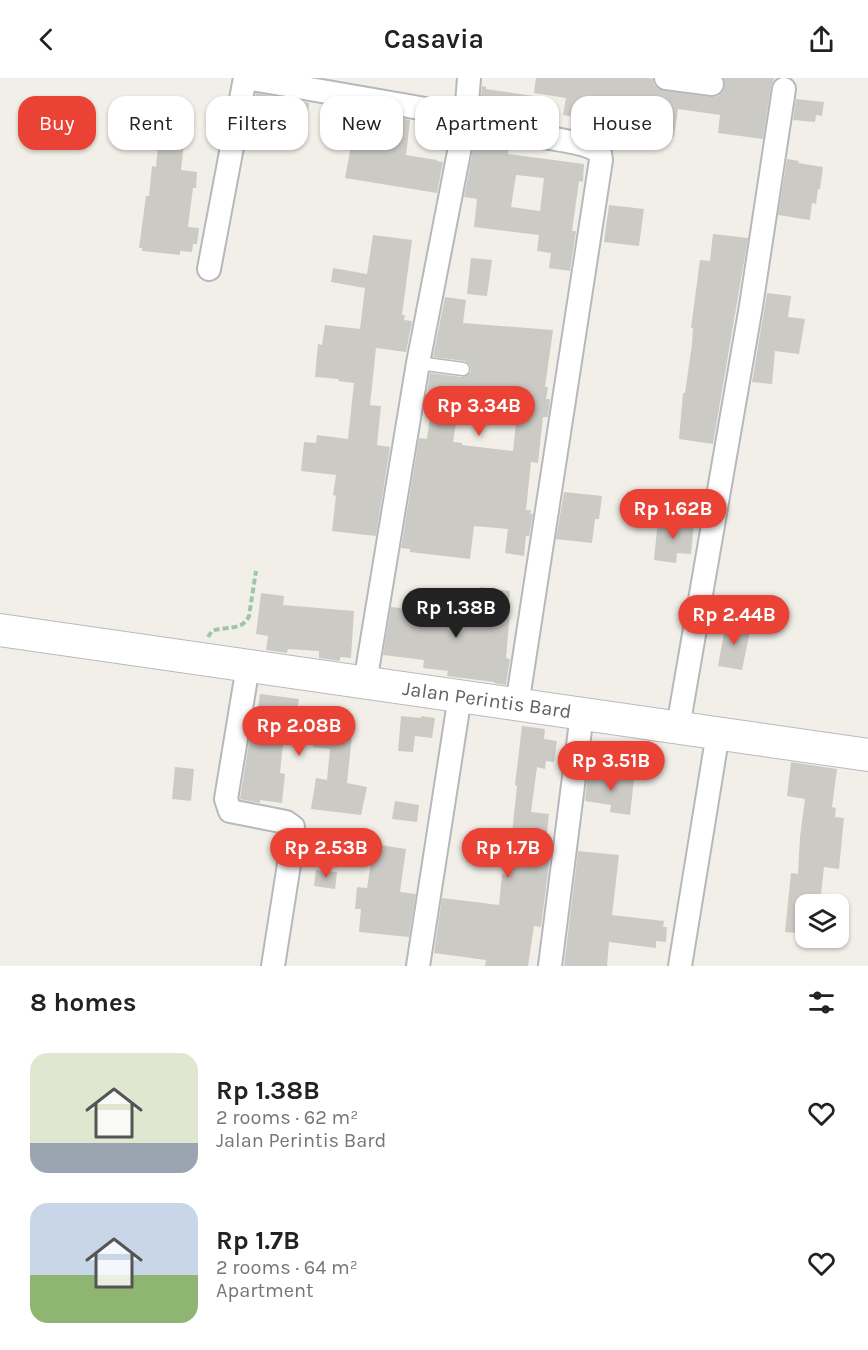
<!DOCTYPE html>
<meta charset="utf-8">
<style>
body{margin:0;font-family:Karla,sans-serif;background:#f2f2f2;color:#222;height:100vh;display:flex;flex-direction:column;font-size:22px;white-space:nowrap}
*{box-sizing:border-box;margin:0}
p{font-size:20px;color:#767676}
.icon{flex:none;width:33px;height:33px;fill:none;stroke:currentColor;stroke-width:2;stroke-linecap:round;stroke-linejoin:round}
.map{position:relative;height:888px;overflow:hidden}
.panel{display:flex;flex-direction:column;background:#fff;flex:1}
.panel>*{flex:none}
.top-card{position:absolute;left:18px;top:18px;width:832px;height:54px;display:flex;gap:12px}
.tools{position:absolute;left:795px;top:816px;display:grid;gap:12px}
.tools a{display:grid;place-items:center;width:54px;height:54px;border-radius:12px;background:#fff;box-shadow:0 2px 4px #0004;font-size:30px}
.price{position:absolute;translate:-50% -51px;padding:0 14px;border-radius:21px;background:#ea4335;color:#fff;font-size:20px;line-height:39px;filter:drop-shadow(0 2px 3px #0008)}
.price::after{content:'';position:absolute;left:50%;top:36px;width:18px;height:14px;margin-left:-9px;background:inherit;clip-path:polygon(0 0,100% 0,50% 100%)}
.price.selected{background:#222;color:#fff}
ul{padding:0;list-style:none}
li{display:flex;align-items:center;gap:18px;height:150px;padding:0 30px}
li span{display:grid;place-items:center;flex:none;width:168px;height:120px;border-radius:18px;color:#555}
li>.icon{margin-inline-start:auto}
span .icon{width:72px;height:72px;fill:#fffc;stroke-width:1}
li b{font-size:26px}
h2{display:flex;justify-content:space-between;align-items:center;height:72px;padding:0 30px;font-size:26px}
.tag{padding:0 21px;border-radius:18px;background:#fff;box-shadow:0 2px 4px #0004;font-size:21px;line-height:54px}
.tag.selected{background:#ea4335;color:#fff}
header{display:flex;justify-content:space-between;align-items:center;height:78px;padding:0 30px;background:#fff;font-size:27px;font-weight:600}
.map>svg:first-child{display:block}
.building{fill:#cccac5;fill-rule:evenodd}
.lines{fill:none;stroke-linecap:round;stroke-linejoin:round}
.lane-casing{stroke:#b5b8bc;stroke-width:15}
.street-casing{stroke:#b5b8bc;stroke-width:26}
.secondary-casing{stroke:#b6babf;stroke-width:34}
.path{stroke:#9cc7a9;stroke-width:4;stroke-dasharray:6 3;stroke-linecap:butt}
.lane{stroke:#fff;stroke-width:12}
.street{stroke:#fff;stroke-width:22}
.secondary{stroke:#fff;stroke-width:32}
.labels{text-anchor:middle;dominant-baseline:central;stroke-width:6;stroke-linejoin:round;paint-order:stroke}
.street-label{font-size:20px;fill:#5f6368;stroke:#fff}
</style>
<header><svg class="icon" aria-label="back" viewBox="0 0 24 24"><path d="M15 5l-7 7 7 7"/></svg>Casavia<svg class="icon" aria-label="share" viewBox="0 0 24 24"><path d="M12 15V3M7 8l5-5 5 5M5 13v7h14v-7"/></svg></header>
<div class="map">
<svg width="868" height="888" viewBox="0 0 868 888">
<rect width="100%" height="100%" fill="#f1efe8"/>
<!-- building -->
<path class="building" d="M536,0H648L653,1L654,6L657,10L664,13L710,19L718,18L723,14L725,7L724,0H774L771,9L763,61L718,55L720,37L678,31L674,59L658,57V54L639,51V47L585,39V41L563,37L566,20L534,15Z
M482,8L486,9V11L534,18L530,43L497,38L496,40L482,38L483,27H480Z
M256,15L309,25L306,53L288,52L289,42L259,38L261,27L254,26Z
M796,21L824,24L822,38L816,37L815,44L793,42Z
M362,34L410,42L406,77L437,82V83L443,84L437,115L345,100L351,68L357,69Z
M160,45L186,48L181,92L197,94L196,110H193L188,149L199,150L197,166H193L192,174L180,173V177L142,173V170H139L146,118H149L152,88L156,89Z
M478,65L509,69L508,76L584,86L583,104L579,103L572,153H576L570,193L549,190L551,175L537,173L539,157L474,149L477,121L464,119L474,66ZM516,97L544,100L540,133L511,129Z
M787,81L799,83L798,85L823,89L820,111H818L816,126L812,125L810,142L778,137Z
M609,127L644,131L639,168L604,164Z
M713,156L748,160L713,366L679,361L683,315H685L692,266L693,250H691L700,182L710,183Z
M373,157L412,162L402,237H405L404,242L412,243L406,274L376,270L370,327L381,328L377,367L390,369L376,458L332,453L336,418L333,417L336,397L301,393L304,364L316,365L317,357L348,361L354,305L338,303L339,301L315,299L318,266L322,267L325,247L360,251L365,210L331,204L333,190L367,196Z
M471,180L492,182L487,218L467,216Z
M767,215L791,218L788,239L805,241L799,276L775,273L772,306L752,304Z
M445,219L466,222L463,245L553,252L545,309H548L546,321H550L548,339H543L538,385L531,384L526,432H531L530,436H533L529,458H526L524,478L505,475L508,451L474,448L470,481L410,474V471L401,470L419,360L427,361L433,316L427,315L430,295L462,299L469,296L471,293L470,287L465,283L433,279ZM457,308L508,313L506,335L517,336L513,373L462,367V365L453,364L457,339H452Z
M564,414L602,418L599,441H595L592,465L556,461Z
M658,442L694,446L691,476L677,475L676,485L654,482Z
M480,509L510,513L508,533H510L506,580L510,581L506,607L494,605V604L447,598L448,593L423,590L424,582L383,577L391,529L432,534L431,540L475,545Z
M261,515L284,518L283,527L354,533L351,580L340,579V583L319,580V573L288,571L287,575L266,572L268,558L256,556Z
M726,544L751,548L742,592L718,588Z
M260,616L299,621L296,640L353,647L347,705L367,709L361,737L311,731L316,700L327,702L330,671L313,669L314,661L284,657L280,695L285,696L282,725L260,722V725L240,721L253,639H257Z
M401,638L421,640V638L435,640L432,660L415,658L413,674L398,673Z
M522,648L545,651L544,661L557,663L554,684L546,683L545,691L537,689L531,734L549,736L546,763H550V770H551L541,849L534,848L528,888H485L486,882L434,875L442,820L499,827L502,796L509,797L513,755H512L517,708L515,707Z
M791,684L837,691L832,729L836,730L835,739L844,740L839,791L824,789L820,826H806V856L785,854L791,795L798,796L800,759L805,721L787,718Z
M175,689L194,691L191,723L172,721Z
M588,696L634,701L630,737L610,734L611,727L585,723Z
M395,723L419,727L417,744L392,741Z
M374,766L406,771L400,814L416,816L409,859L359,854L361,831H355L357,809L367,810Z
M578,773L619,777L612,837L664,843L663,849H667L666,864L656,863V870L609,864L607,888H564Z
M316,792L337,794L335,811L314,808Z"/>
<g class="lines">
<defs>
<path id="lane" d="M418,285L463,291"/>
<path id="street" d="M246,0L466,38
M666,0L712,6
M463,50C488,53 586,60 600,75L601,82L517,627
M209,191L245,0
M248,588L226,721L230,733L286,744L293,749V761L273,888
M365,605L418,285L466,38L469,0
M678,649L751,228L784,11
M418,888L460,618
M550,888L582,636
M680,888L718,655"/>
<path id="secondary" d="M0,552L868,677"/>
</defs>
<!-- lane casing -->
<use href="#lane" class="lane-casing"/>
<!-- street casing -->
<use href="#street" class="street-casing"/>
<!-- secondary casing -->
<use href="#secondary" class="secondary-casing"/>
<!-- path -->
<path class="path" d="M208,559L212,553C226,548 243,553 249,538L256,493"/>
<!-- lane -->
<use href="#lane" class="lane"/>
<!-- street -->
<use href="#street" class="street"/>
<!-- secondary -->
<use href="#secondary" class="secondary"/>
</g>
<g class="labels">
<!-- street labels -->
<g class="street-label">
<text transform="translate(487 622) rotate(8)">Jalan Perintis Bard</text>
</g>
</g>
</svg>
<div class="tools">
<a><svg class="icon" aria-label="layers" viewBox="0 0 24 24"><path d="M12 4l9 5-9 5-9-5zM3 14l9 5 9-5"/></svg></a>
</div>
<b class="price" style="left:479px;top:359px">Rp 3.34B</b>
<b class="price" style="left:673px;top:462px">Rp 1.62B</b>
<b class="price selected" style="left:456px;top:561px">Rp 1.38B</b>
<b class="price" style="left:734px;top:568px">Rp 2.44B</b>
<b class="price" style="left:299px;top:679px">Rp 2.08B</b>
<b class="price" style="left:611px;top:714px">Rp 3.51B</b>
<b class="price" style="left:326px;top:801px">Rp 2.53B</b>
<b class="price" style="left:508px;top:801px">Rp 1.7B</b>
<div class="top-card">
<a class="tag selected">Buy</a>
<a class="tag">Rent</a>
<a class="tag">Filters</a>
<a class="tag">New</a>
<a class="tag">Apartment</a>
<a class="tag">House</a>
</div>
</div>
<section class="panel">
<h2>8 homes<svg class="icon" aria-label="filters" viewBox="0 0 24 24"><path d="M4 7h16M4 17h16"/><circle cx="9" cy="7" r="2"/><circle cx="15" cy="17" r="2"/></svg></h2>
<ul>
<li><span style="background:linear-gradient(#dfe7d0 75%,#9aa5b1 0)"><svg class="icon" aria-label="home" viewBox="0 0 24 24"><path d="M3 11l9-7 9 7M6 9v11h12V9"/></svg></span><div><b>Rp 1.38B</b><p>2 rooms · 62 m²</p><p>Jalan Perintis Bard</p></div><svg class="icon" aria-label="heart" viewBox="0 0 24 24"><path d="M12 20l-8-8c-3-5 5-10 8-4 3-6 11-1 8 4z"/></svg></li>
<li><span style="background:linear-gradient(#c9d6e8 60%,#8fb573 0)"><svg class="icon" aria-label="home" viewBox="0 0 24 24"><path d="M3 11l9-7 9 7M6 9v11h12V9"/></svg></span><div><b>Rp 1.7B</b><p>2 rooms · 64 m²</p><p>Apartment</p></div><svg class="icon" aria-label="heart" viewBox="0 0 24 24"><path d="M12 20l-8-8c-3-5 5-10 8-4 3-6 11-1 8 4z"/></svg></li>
</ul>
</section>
